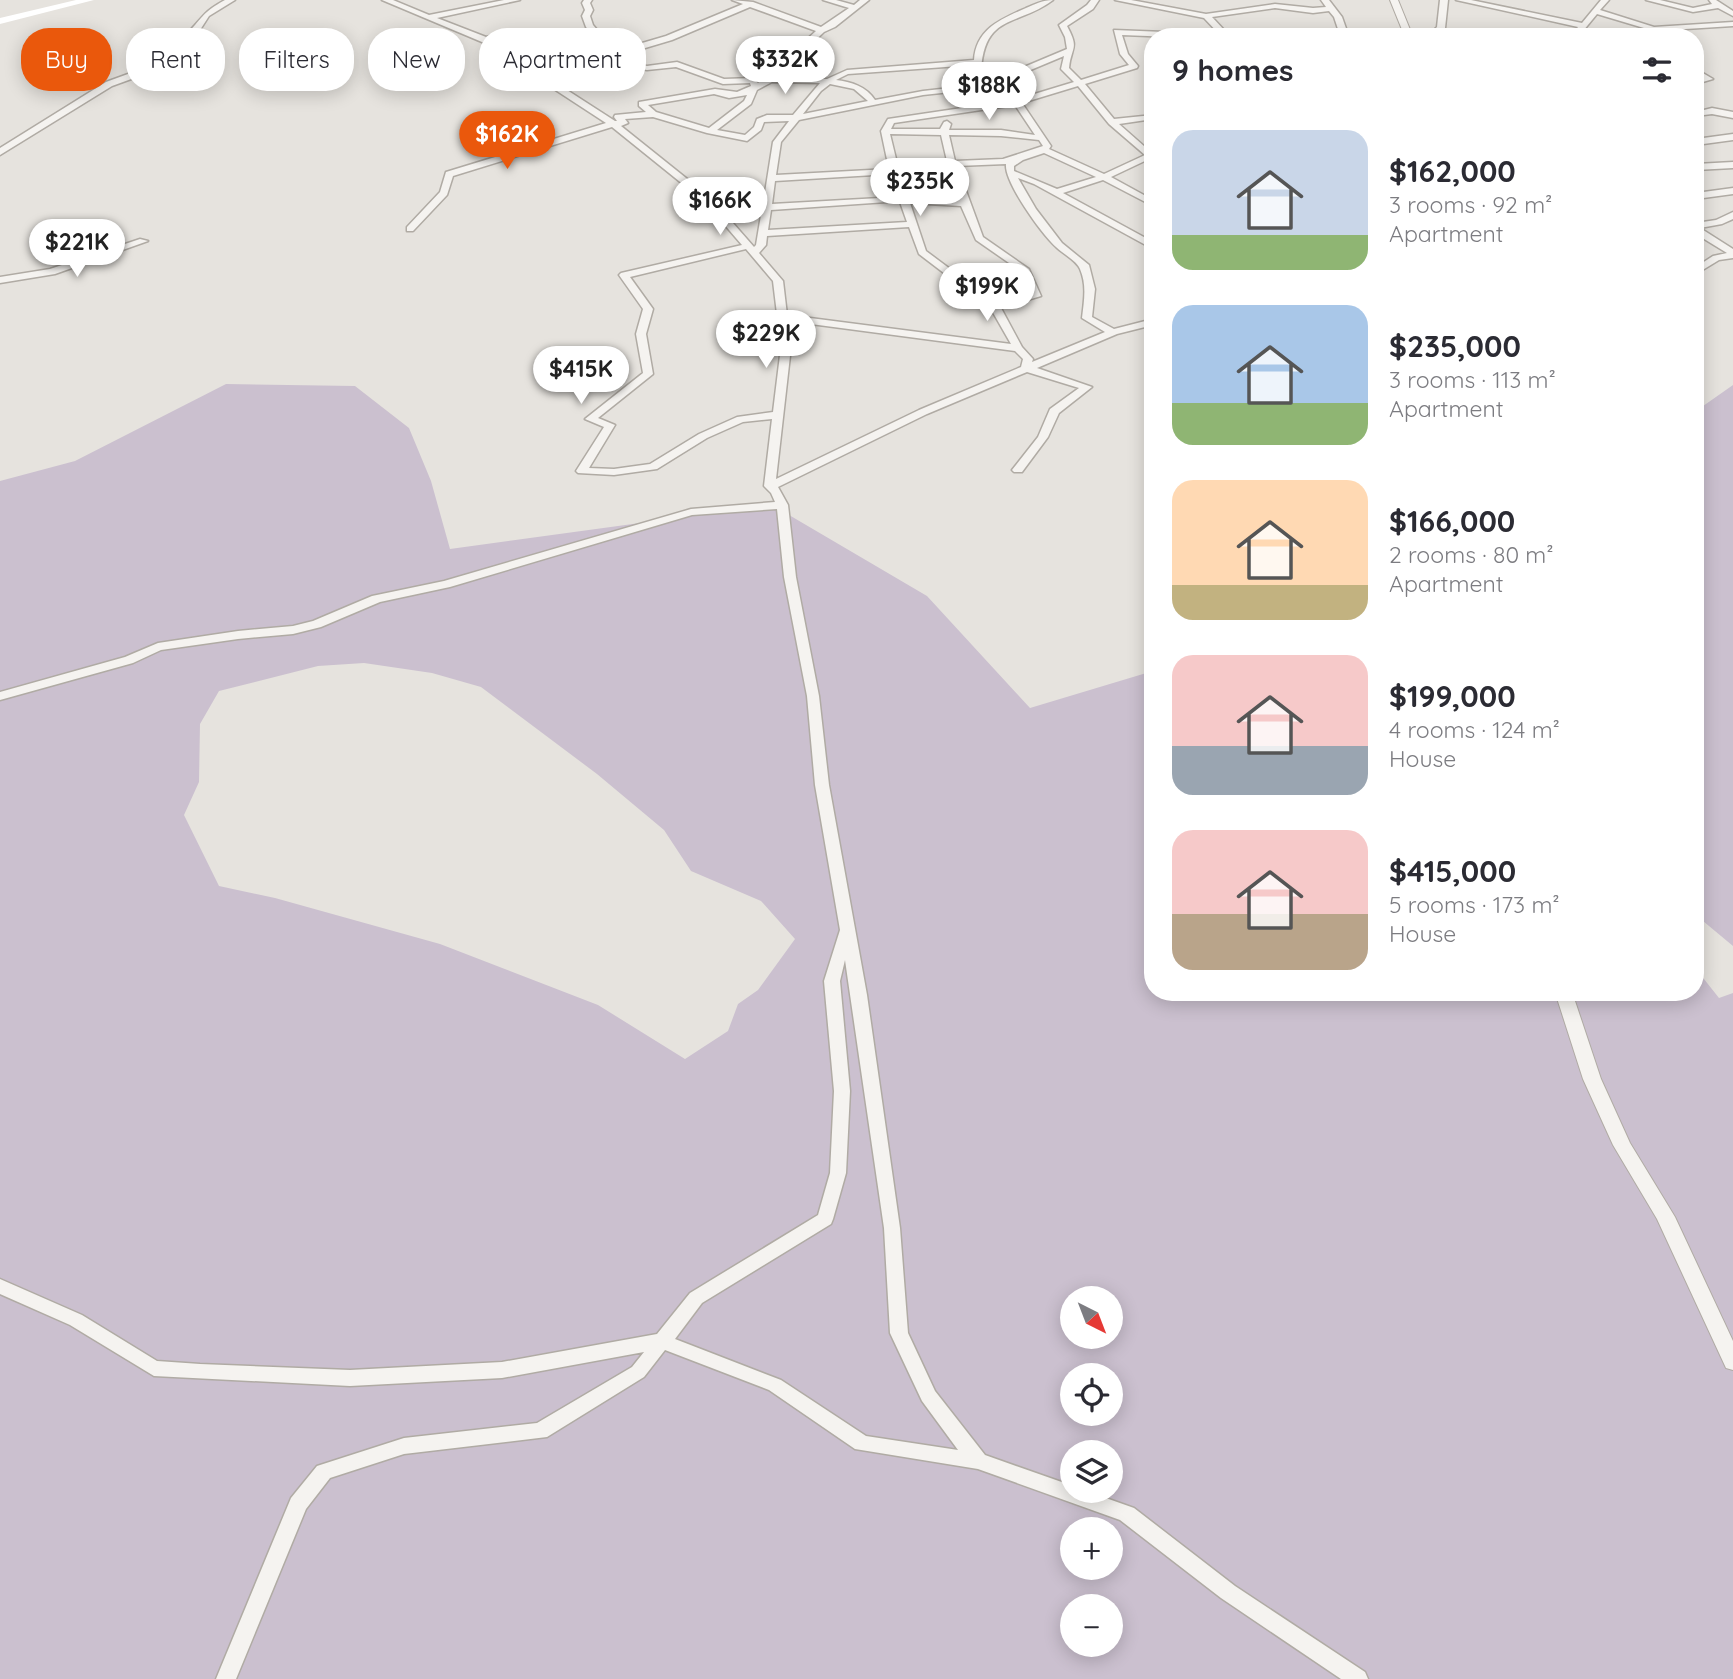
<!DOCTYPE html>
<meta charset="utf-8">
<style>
body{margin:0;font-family:Quicksand,sans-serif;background:#f2f2f3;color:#2b2b33;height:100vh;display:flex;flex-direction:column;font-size:26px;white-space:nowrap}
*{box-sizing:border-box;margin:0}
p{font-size:23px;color:#7c7c81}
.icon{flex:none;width:38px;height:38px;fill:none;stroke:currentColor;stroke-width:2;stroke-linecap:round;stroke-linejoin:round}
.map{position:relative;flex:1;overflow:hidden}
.drawer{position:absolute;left:1144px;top:28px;width:560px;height:973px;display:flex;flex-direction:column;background:#fff;border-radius:28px;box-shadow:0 4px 18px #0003}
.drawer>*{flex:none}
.top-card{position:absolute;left:21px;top:28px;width:665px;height:63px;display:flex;gap:14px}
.needle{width:46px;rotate:138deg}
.fabs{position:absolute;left:1060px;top:1286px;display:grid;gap:14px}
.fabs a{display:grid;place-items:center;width:63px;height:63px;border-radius:50%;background:#fff;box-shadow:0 4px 18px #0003;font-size:35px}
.price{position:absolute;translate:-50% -60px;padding:0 16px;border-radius:24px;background:#fff;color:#222;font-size:23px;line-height:46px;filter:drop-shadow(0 2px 4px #0008)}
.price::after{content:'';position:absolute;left:50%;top:42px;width:21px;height:16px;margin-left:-10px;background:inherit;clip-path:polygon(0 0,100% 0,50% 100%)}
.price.selected{background:#ea580c;color:#fff}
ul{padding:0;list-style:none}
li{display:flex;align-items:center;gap:21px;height:175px;padding:0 28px}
li span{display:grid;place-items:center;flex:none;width:196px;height:140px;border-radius:21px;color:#555}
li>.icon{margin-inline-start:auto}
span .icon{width:84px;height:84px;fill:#fffc;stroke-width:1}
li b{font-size:30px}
h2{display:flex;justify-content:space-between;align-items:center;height:84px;padding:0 28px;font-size:30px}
.chip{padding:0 24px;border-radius:28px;background:#fff;box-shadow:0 4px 18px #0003;font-size:24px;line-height:63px}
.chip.selected{background:#ea580c;color:#fff}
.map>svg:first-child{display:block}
.green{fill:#cbc0cf;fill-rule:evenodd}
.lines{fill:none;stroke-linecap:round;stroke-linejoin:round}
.minor-casing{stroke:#b0aba4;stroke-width:3}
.tertiary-casing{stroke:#b0aba4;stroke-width:2}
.minor{fill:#f5f3f0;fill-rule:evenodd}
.tertiary{fill:#f5f3f0;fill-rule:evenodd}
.secondary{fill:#fff;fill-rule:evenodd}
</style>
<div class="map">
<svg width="1733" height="1679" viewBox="0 0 1733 1679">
<rect width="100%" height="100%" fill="#e6e3de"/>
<!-- green -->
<path class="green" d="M226,384L355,386L409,428L431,481L450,549L772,505L927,596L1030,708L1153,671V992H1696V969L1719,998L1733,993V1679H0V481L75,461ZM364,663L432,673L481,687L597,774L664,830L691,871L761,901L795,939L758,990L738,1004L728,1031L685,1059L598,1005L440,944L275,898L219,886L184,815L199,782L200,724L219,691L318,666ZM1073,1298H1111V1337H1073ZM1073,1376H1111V1414H1073ZM1073,1452H1111V1491H1073ZM1073,1530H1111V1568H1073ZM1073,1606H1111V1645H1073Z
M1733,385V946L1703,921H1696V411Z"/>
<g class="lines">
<defs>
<path id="minor" d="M225,0H235L209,16L200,30L187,40L183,55L156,70L112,86L0,155V148L106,82L150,66L176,52C180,34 185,37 195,25C207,11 209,9 225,0Z
M382,0H393L429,15L504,0H520L437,18L486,37L518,30L550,38L567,53L625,62L617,56H610L586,27L582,16L585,10L582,3L584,0H592L590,3L593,10L590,16L593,25L615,51L666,36L743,4L732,0L753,2L821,27L849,8L823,0H836L854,5L860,0H869L835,27L824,32L777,77L782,78L827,79L847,70L974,60C976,29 1001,19 1026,8C1036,4 1042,0 1053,0C1017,27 985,13 981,70L990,78L1000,70H1017L1067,49L1065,37L1059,25L1087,5L1091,0H1099L1093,9L1067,26C1080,50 1071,46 1069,68L1081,80L1129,65L1120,54L1114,30L1165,32L1173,37L1122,35L1128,54L1138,66L1137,68L1085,84L1114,119L1153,115V119L1119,124L1153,154V161L1149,159L1111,177L1153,200V206L1103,180L1063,193L1153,242V249L1034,184L1018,178L1036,209L1062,243L1089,265L1095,289L1092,317L1114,329L1153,319V325L1117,334L1037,368L1092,387L1059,413L1048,437L1022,472H1014L1012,470L1038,437L1050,409L1079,388L1027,372L927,414L778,487L788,505L796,577L819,696L829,785L867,995L900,1228L908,1333L935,1391L985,1455L1073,1486V1491H1086L1134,1508L1235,1586L1365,1672L1368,1679H1341L1221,1598L1120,1520L978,1469L855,1449L769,1390L665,1350L644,1377L547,1437L404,1454L330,1478L306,1509L236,1679H216L291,1498L317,1466L404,1438L537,1423L632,1367L644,1352L502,1378L350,1386L154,1376L70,1325L0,1294V1279L82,1315L157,1361L200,1364L350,1370L502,1362L657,1334L690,1293L818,1215L830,1173L834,1091L824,981L840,930L815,785L807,696L784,577L777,509L692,515L450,587L380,602L321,627L293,634L238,639L161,650L133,663L0,700V692L125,657L158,643L238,631L293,626L313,621L372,596L444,581L691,509L775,502L771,493L764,486L772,419L743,422L707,438L657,469L614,475L578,473L576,471L604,427L585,419L643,373L636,334L643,309L619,275L621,273L742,245L705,202L612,127L453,176L447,195L413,231H407V227L440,192L446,172L606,123L482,42ZM750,7L816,31L758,83L753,78L724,79L677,62L647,66L635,64L625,54L672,40ZM518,34L544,42L565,57L647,70L676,67L723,84L750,83L751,86L737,92L715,89L639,102V106L646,112L615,115L614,117L617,121H615L491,41ZM1064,56L1061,69L1074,82L1018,99L994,82L1005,74H1021ZM973,65V71L984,81L968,86L923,91L875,100C866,86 851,82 836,80L848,74ZM772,82L820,83L793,115H767L757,119L754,127L745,135L717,130L751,104L757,90ZM830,84L854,89L868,101L803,114L821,91ZM988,85L1009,101L888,119L881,131L889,169L776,175L781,142L799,120L923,95L969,90ZM1078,86L1109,124L1145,155L1104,174L1049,149L1051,146L1022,103ZM714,94L729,98L747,95L744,101L709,128L656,112L648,105ZM1015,105L1035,135L1001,130H949L951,124L947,121L944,122L940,129H891L894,123ZM653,117L707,133L747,141L761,130L764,122L789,121L773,142L763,205L760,207L762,209L756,245L754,247L711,198L621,126L628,123L625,119ZM890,134L941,135L947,161L897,163ZM949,135L1001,136L1039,140L1043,146L1003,159L955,161ZM1044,153L1096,177L1057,189L1014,171V166L1023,160ZM1006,164C1004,182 1041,233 1056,247C1063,254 1076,260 1080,269C1087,285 1084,301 1082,318L1105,332L1032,362L1033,359L1022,347L1001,308L1041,296L1029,269L983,237L957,166ZM948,167L959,200L908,197L898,168ZM891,174L898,197L772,204L775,181ZM887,202H900L907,222L768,230L771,210ZM910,203L961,206L976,240L1022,272L1030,294L997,304L926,251ZM909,227L919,254L991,309L1011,344L787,315L783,281L759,253L766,245L767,236ZM746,249L773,281L781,347L773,412L737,417L699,434L650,464L614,469L589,468L615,425L598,418L653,374L646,334L653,309L630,277ZM788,321L1015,351L1023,359L1021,367L919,410L776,479L791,347ZM845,960L884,1228L890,1333L922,1401L958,1450L866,1436L781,1380L675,1339L702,1303L831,1224L833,1219L846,1173L850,1091L840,981Z
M1115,0H1131L1206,14L1275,4L1313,8L1326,7L1321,0H1329L1342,17L1349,37H1222L1204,18ZM1275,8L1313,13L1329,11L1334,17L1340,35L1226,32L1212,17Z
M1440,0H1448L1445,28L1435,37H1426L1437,27Z
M1456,0H1471L1582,23L1601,0H1609L1600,10L1654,27L1733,22V26L1654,31L1597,14L1578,37H1570L1578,27Z
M1646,0H1660L1693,8L1712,4L1709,0H1716L1733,11V16L1718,8L1693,12Z
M1696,69L1713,79L1696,84V80L1702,78L1696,74Z
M1712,108L1733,112V118L1712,114L1696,116V112Z
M1733,134V140L1696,145V139Z
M1733,162V168L1696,170V164Z
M1733,188V194L1696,199V193Z
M1733,212V219L1722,224L1700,228L1733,249V258L1719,260L1696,274V267L1713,256L1727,253L1696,234V223L1716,220Z
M140,239L148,241L55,274L0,283V277L50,269Z"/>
<path id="tertiary" d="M1390,0H1398L1413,37H1405Z
M1555,992H1572L1601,1079L1630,1143L1675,1217L1733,1341V1370L1726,1368L1657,1219L1613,1145L1583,1079Z"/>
</defs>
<!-- minor casing -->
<use href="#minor" class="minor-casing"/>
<!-- tertiary casing -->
<use href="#tertiary" class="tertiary-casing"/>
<!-- minor -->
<use href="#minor" class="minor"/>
<!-- tertiary -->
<use href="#tertiary" class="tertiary"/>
<!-- secondary -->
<path class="secondary" d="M76,0H94L0,24V18Z"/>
</g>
</svg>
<div class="fabs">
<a><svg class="needle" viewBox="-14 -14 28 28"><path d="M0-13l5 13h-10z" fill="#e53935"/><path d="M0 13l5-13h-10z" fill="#7c7c81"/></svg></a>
<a><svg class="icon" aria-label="locate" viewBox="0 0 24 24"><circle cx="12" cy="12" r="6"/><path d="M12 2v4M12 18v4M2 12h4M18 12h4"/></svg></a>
<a><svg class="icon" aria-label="layers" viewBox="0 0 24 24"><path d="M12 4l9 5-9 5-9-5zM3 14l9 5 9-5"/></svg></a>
<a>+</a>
<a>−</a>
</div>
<b class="price" style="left:785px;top:96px">$332K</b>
<b class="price" style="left:989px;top:122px">$188K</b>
<b class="price selected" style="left:507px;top:171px">$162K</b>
<b class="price" style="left:920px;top:218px">$235K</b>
<b class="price" style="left:720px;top:237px">$166K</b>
<b class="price" style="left:77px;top:279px">$221K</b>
<b class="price" style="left:987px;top:323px">$199K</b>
<b class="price" style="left:766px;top:370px">$229K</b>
<b class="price" style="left:581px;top:406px">$415K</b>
<div class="top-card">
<a class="chip selected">Buy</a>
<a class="chip">Rent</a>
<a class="chip">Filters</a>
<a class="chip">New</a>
<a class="chip">Apartment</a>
</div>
<section class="drawer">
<h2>9 homes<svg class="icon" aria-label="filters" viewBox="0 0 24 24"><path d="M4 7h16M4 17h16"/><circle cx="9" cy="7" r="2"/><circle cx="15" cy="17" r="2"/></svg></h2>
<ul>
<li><span style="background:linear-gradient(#c9d6e8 75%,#8fb573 0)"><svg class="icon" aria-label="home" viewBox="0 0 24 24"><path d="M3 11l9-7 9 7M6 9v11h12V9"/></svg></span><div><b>$162,000</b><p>3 rooms · 92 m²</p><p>Apartment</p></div></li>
<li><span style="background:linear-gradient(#a9c7e8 70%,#8fb573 0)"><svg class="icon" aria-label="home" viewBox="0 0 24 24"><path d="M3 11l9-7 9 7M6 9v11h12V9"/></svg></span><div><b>$235,000</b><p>3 rooms · 113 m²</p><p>Apartment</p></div></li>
<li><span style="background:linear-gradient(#ffd9b3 75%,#c2b280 0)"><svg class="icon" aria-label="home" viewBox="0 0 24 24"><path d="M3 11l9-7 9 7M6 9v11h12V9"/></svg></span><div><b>$166,000</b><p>2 rooms · 80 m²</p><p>Apartment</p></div></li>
<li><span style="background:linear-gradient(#f6c9c9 65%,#9aa5b1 0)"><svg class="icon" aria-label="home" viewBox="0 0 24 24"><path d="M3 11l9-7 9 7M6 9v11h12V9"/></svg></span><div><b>$199,000</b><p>4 rooms · 124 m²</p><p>House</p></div></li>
<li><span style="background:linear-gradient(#f6c9c9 60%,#b9a48a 0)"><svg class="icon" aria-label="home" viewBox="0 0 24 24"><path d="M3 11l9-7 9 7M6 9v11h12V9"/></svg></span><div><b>$415,000</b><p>5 rooms · 173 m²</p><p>House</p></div></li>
</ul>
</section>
</div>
